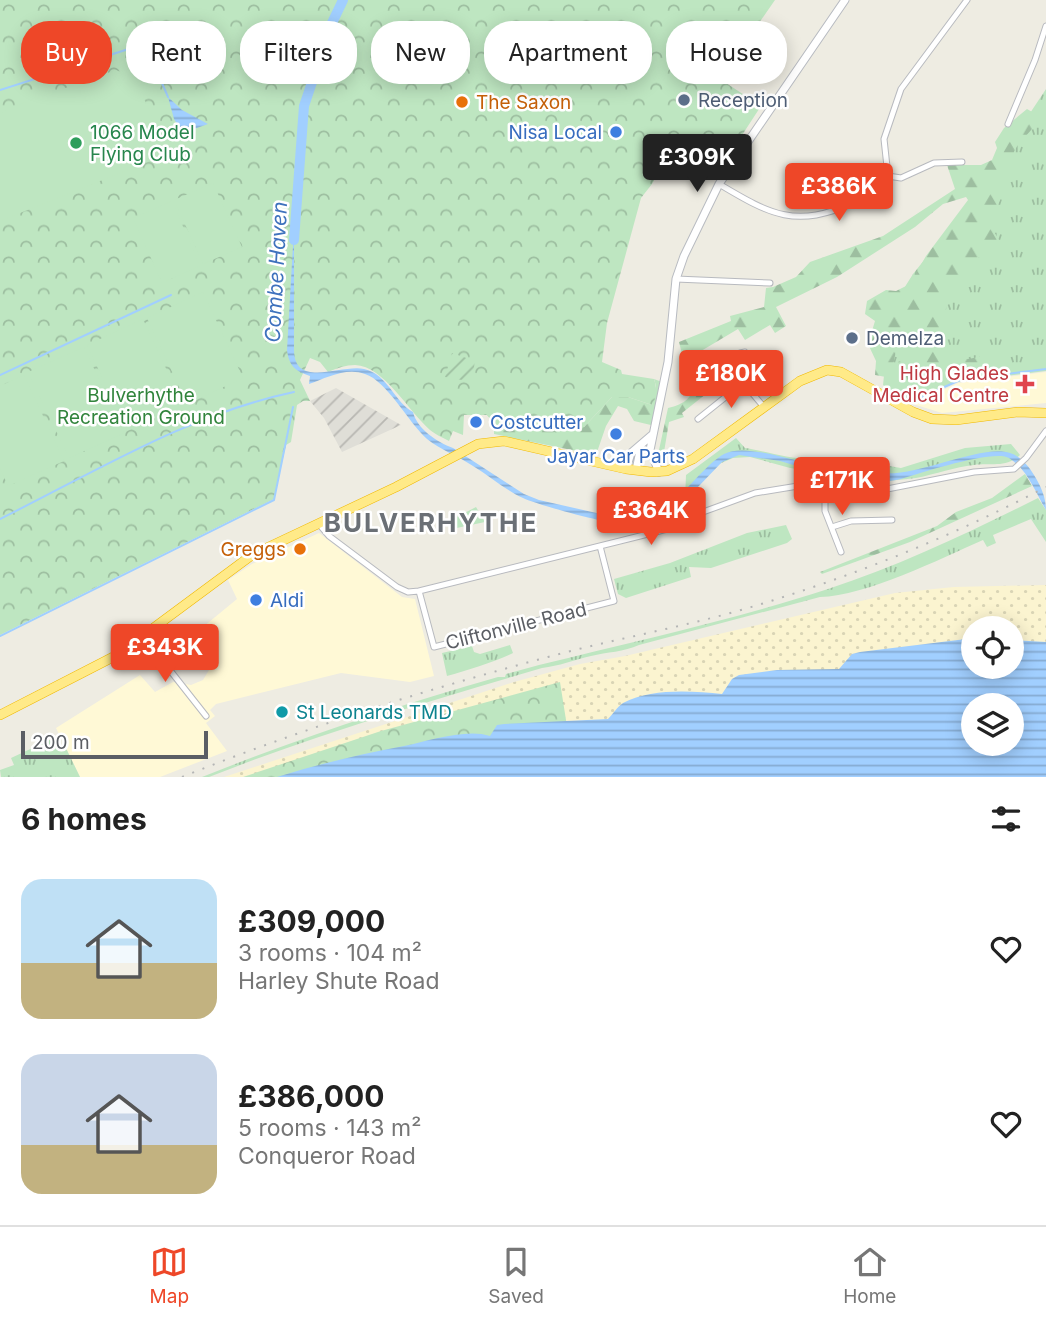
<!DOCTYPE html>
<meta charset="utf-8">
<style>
body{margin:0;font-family:Inter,sans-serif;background:#f2f2f2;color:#222;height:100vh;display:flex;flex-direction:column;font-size:26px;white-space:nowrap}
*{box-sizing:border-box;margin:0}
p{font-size:23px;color:#767676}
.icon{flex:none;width:38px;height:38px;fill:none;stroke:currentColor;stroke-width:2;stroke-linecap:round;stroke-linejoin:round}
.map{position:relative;height:777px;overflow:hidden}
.details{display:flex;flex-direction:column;background:#fff;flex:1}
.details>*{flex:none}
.banner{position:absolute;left:21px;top:21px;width:1004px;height:63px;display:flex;gap:14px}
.fabs{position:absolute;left:961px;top:616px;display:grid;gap:14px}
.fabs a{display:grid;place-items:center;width:63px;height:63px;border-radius:50%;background:#fff;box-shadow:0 4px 18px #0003;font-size:35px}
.scale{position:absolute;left:21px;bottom:18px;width:187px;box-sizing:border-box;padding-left:7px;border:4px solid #5b5e64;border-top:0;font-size:19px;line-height:24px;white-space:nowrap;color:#5b5e64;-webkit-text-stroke:5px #fff;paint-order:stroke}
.price{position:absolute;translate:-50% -60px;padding:0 16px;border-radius:7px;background:#ee4728;color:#fff;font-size:23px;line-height:46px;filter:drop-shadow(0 2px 4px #0008)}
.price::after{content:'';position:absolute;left:50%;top:42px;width:21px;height:16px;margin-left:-10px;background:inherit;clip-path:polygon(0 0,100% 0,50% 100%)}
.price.active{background:#222;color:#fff}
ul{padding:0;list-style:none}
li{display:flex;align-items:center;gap:21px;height:175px;padding:0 21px}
li span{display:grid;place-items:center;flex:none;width:196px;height:140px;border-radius:21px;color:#555}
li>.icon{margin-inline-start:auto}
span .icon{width:84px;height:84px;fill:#fffc;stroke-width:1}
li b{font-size:30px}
h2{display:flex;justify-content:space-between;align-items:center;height:84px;padding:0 21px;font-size:30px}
.pill{padding:0 24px;border-radius:28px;background:#fff;box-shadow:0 4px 18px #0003;font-size:24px;line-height:63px}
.pill.active{background:#ee4728;color:#fff}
.dock{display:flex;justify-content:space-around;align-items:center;height:98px;border-top:2px solid #e0e0e0;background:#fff;font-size:19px;color:#767676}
.dock a{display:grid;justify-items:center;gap:4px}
.dock .active{color:#ee4728}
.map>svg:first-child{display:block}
.commercial{fill:#fff9d6}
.industrial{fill:url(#industrial-furrows)}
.grass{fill:url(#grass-tufts)}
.forest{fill:url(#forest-firs)}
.sand{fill:url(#sand-dots);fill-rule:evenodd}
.park{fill:url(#park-crowns)}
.garden{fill:url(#garden-furrows)}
.pitch{fill:#bee6c1}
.water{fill:url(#water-rules);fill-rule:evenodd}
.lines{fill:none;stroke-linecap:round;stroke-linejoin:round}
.stream{stroke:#a1cfff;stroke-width:2}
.river{stroke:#a1cfff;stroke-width:10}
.street-casing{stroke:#b8babf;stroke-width:7}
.secondary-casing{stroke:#b8bbc1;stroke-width:9}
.highway-casing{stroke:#f0b800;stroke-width:10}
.street{stroke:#fff;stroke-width:5}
.secondary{stroke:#fff;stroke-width:7}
.highway{stroke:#ffea88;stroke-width:9}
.rail{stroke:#b4b5b5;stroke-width:2;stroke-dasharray:2 9;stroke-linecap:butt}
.service-dot{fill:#5c6f8a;stroke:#fff;stroke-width:2.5}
.food-dot{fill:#e8710a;stroke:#fff;stroke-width:2.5}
.shop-dot{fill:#3f7fe0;stroke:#fff;stroke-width:2.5}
.leisure-dot{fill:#2e9e5b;stroke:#fff;stroke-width:2.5}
.health-dot{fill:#e0444e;stroke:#fff;stroke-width:2.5}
.culture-dot{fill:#0f9aa8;stroke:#fff;stroke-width:2.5}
.labels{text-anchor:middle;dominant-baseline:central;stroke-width:5;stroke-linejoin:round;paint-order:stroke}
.service-label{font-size:19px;fill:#4e5e75;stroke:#fff;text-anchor:start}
.food-label{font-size:19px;fill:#c56008;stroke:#fff;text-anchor:start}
.leisure-label{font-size:19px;fill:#27864d;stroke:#fff;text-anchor:start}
.shop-label{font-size:19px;fill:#366cbe;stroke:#fff;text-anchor:start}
.health-label{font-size:19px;fill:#be3a42;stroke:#fff;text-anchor:end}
.park-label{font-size:19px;fill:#31843c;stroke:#fff}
.street-label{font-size:19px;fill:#5b5e64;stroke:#fff}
.culture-label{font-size:19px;fill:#0d838f;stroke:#fff;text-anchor:start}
.water-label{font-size:21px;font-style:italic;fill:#3e72bd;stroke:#fff}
.district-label{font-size:26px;font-weight:bold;letter-spacing:2px;fill:#6b7076;stroke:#fff}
</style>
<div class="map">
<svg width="1046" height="777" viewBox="0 0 1046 777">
<defs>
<pattern id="industrial-furrows" width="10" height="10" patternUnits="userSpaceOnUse" patternTransform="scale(1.75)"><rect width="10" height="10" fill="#dfded7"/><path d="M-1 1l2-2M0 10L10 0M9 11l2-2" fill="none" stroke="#b8b7b2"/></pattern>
<pattern id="grass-tufts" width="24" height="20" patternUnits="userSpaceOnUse" patternTransform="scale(1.75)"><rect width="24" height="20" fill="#bee6c1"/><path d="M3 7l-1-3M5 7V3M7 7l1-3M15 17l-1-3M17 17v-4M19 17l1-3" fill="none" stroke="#9dbea0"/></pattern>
<pattern id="forest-firs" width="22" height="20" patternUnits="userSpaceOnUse" patternTransform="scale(1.75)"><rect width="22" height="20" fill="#bee6c1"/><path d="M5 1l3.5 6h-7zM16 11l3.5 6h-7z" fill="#9dbea0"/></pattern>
<pattern id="sand-dots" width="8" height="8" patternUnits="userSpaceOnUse" patternTransform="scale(1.75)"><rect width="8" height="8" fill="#fbf4d0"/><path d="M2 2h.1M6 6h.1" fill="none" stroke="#d9d4b5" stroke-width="1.8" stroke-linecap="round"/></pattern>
<pattern id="park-crowns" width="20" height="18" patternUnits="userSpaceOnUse" patternTransform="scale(1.75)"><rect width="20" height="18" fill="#bee6c1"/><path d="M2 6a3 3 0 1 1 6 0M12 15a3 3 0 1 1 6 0" fill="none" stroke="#9dbea0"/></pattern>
<pattern id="garden-furrows" width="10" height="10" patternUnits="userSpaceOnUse" patternTransform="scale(1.75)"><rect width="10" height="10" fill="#bee6c1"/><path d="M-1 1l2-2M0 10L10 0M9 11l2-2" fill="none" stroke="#9dbea0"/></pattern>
<pattern id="water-rules" width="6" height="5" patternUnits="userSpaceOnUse" patternTransform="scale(1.75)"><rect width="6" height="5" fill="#a1cfff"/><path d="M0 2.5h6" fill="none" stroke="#86abd2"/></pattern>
</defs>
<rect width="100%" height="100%" fill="#eeece2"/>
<!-- commercial -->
<path class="commercial" d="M1046,372V403L942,413L913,404L958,383Z
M319,533L402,597L415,599L434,676L410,682L341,673L216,704L210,710L215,716L206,723L227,751L160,777H80L56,728L140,675L155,692L173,682L191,685L203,680L209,670L186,641L237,599L228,580L252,564Z"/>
<!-- industrial -->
<path class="industrial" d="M336,388L401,425L342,452L324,418L310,401Z"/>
<!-- grass -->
<path class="grass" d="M1046,89V371L957,382L911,402L883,385L891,309L913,274L973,199Z
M736,438L745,448C761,450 805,463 816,458L834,464L871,463L901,468L965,448L1011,444L1020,455C1007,468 991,463 974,465C955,467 936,474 916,478C887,482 858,482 829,482V474L790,468L750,457L733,458L719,464L685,499L686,475Z
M1038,498L1046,510V542L1031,519L993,535L996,543L987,547L983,540C940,559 866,596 820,597L639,645C624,652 607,652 591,656C574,660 559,666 542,668C430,701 318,734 209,777H202C299,738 397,706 498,677H505L506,674L539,665C636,641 733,620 828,589C901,565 970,532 1038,498Z
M476,507L485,522L452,529L449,521Z
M786,525L792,539L787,543L711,568L689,567L691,577L626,598L618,594L614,579L670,563L747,533Z
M510,645L513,653C492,663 470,669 447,676L442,653L472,646L474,652L480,654Z
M54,738L58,747L64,744L80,777H1L0,770L14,765L11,758Z"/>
<!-- forest -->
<path class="forest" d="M1027,109L1034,113L1037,120C1032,131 1028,133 1020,142C1016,147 1013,155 1009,160C998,175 988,179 1001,198C996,208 989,221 994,232C998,238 1000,240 1000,248C992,257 980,255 970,261C953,272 941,327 938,347C958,369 975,354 1000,355L1003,361L996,370C968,367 955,367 933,387L919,384L898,368V362L913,355L917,342L925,334V324C919,327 909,330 904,335C892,347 898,365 886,377L875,375L876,361L868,344L875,321L865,314L867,301L886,290L896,291L910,284L926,256L968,200L966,197L943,204L915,227L837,277L776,307L786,326L775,333L770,325L745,340L738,329L691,357L711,390L682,413L684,417L669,422L664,452L677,456L674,458L660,454L659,450L668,408C685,404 693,398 695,380L686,370L679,342L731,321L730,316L764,307L766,288L773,287L796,277L810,262L883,236L955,189L947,165H981L992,160L997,148L995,142L1004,128Z
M654,379L662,382L655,426L634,421L627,409L618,406L606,426L596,455L494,434V423L487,415H464L488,407L584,427L612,397H628L652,405L656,386Z
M1025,474L1032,486L910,542L822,574L820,572L937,526L956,512L992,498Z"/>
<!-- sand -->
<path class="sand" d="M1046,585V707L973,705L719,777H224L514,682L580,664L625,656L895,593L954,587ZM973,628H1012V667H973Z"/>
<!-- park -->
<path class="park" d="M0,0H775L720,79L761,106L720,169L674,143L652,184L641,198L607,323L602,362L621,370L622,374L654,379C657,388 657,398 652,405L628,397H612L584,427L562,434L516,423H494L486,414L464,415L463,435L453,431L449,441C443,438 435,434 430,430C409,412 384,366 355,365C346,365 337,368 328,372L320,362L310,358L300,380L310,401H303L297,405L291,442L286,445L274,499L0,635Z
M560,682L575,777H243L381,731Z"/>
<!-- garden -->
<path class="garden" d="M452,353L475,361L472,379L462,380L445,377Z"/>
<!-- pitch -->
<path class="pitch" d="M116,70L135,78L156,126L149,134L156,152L155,159L0,221V114L9,108Z
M213,183L242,247L203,264L174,200Z
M172,201L200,266L162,283L133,218Z
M203,292L243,378L187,404L147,318Z
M143,319L183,405L127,431L87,345Z
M84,347L124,433L69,458L28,372Z
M24,375L64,461L8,486L0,468V386Z"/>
<!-- water -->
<path class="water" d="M168,97L182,110L208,124L183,133L174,119Z
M294,228V351C295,389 342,364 364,369C388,374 395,403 413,412C417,429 437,442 453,448L524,494L539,500L623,519L653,515L665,510C683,495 706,464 724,454C754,438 834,481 879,469L882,473C917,477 984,443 1010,453C1020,456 1029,466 1034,475C1041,486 1046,498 1046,510C1035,492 1028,470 1009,458C995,449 923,472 904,478C896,481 886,481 877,481L875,477L871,475H827L780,461L739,455L722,462L672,514C661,520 649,525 637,526C619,527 540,506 523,498C505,490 490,476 473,466C458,456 441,450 427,439C408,422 387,381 365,374C346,367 326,378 309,384L310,376C295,371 289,366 287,350Z
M966,639H973V667H1012V640L1046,642V777H277C319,764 361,754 404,746C428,741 467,728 490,736L497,725L504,724L608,719C613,714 617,707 623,703C651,688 692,691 722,694L732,679L739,675L777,670L839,669L852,654L860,652ZM973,705H1012V744H973Z"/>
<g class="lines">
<!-- stream -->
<path class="stream" d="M0,90L138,46L144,55L153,62L168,97
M0,375L171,295
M913,401L960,380L1046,369
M0,519C95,472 189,414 294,392
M0,636L274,500L293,407"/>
<!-- river -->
<path class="river" d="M294,240L304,106L332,23L343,0"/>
<defs>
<path id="street" d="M1008,124L1035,60L1046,26
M888,176L884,139L901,89L967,0
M719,184C771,215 796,229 855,202C870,195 882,192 888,176L901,178L934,163L962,162
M676,279L770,283
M738,387L722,366L740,353L745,352L759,371
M698,419L738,387H747L763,406
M825,487V511L841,552
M318,523L329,536L397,587L408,592L419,591L640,536L671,528L703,512L755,493L798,486L882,490L974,472L1014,469L1026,458L1046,431
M832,527L851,521L892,520
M419,591L434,647L614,601L600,546
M143,636L206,716"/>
<path id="secondary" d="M626,469L631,453L652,435
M636,470L641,446
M659,472L650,450L668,362L676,279L684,256L719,184L845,0"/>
<path id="highway" d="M0,715L117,655L252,555L396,487L478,444L504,441L626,469L651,472L667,471L693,459L800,381L827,370L841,372L913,412L932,419L956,420L1018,412L1046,413"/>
</defs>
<!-- street casing -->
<use href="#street" class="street-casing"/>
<!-- secondary casing -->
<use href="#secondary" class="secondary-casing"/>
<!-- highway casing -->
<use href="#highway" class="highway-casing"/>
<!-- street -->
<use href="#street" class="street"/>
<!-- secondary -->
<use href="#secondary" class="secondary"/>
<!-- highway -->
<use href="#highway" class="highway"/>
<!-- rail -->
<path class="rail" d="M182,777C306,727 434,687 563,653C625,637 687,626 748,608C851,577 951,537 1046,487"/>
</g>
<!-- markers -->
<g class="service-dot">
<circle cx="684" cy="100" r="7"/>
<circle cx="852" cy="338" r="7"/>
</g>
<g class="food-dot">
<circle cx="462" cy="102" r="7"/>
<circle cx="300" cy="549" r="7"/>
</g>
<g class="shop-dot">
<circle cx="616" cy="132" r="7"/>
<circle cx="476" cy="422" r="7"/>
<circle cx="616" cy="434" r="7"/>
<circle cx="256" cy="600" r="7"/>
</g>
<circle class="leisure-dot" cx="76" cy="143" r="7"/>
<path class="health-dot" d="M1021.5 373.5h7v7h7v7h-7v7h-7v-7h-7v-7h7z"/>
<circle class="culture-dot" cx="282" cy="712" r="7"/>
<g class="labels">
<!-- service labels -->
<g class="service-label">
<text x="698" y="100">Reception</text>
<text x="866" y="338">Demelza</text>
</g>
<!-- food labels -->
<g class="food-label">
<text x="476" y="102">The Saxon</text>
<text x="286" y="549" text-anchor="end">Greggs</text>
</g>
<!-- leisure labels -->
<g class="leisure-label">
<text x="90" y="132">1066 Model<tspan x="90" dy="22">Flying Club</tspan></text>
</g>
<!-- shop labels -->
<g class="shop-label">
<text x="602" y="132" text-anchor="end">Nisa Local</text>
<text x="490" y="422">Costcutter</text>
<text x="616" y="456" text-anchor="middle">Jayar Car Parts</text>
<text x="270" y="600">Aldi</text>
</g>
<!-- health labels -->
<g class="health-label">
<text x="1009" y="373">High Glades<tspan x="1009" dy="22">Medical Centre</tspan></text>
</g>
<!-- park labels -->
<g class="park-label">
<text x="141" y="395">Bulverhythe<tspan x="141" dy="22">Recreation Ground</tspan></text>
</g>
<!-- street labels -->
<g class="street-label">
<text transform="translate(516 626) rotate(-14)">Cliftonville Road</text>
</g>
<!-- culture labels -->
<g class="culture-label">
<text x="296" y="712">St Leonards TMD</text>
</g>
<!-- water labels -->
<g class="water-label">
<text transform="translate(276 272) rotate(-87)">Combe Haven</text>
</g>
<!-- district labels -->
<g class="district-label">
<text x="431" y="522">BULVERHYTHE</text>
</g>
</g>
</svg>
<div class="fabs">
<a><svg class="icon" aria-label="locate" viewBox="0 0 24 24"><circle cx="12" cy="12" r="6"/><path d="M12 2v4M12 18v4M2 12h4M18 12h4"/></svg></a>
<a><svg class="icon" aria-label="layers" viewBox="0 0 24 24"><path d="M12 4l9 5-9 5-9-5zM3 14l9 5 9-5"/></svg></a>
</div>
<div class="scale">200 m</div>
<b class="price active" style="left:697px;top:194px">£309K</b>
<b class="price" style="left:839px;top:223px">£386K</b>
<b class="price" style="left:731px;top:410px">£180K</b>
<b class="price" style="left:842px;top:517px">£171K</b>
<b class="price" style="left:651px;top:547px">£364K</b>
<b class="price" style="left:165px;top:684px">£343K</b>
<div class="banner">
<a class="pill active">Buy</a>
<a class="pill">Rent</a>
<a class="pill">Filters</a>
<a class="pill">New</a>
<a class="pill">Apartment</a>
<a class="pill">House</a>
</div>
</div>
<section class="details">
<h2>6 homes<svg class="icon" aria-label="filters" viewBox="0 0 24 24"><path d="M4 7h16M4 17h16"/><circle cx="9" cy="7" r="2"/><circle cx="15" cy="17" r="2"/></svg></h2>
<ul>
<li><span style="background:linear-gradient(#bfe0f5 60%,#c2b280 0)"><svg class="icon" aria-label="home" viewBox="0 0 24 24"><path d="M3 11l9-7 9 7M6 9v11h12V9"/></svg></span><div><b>£309,000</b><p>3 rooms · 104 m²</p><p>Harley Shute Road</p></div><svg class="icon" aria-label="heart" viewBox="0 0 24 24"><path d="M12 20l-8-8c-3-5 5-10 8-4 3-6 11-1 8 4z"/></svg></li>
<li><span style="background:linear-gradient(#c9d6e8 65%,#c2b280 0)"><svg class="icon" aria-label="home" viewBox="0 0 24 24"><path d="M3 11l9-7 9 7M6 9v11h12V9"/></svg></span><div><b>£386,000</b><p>5 rooms · 143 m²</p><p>Conqueror Road</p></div><svg class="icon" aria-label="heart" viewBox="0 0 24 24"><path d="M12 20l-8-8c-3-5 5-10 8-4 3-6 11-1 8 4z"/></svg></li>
</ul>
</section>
<nav class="dock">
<a class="active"><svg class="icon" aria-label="map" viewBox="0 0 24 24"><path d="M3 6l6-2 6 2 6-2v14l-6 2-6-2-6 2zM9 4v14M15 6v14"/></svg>Map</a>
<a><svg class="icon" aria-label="saved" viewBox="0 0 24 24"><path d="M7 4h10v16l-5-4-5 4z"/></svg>Saved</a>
<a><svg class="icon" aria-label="home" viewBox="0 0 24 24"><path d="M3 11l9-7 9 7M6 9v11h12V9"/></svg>Home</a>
</nav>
